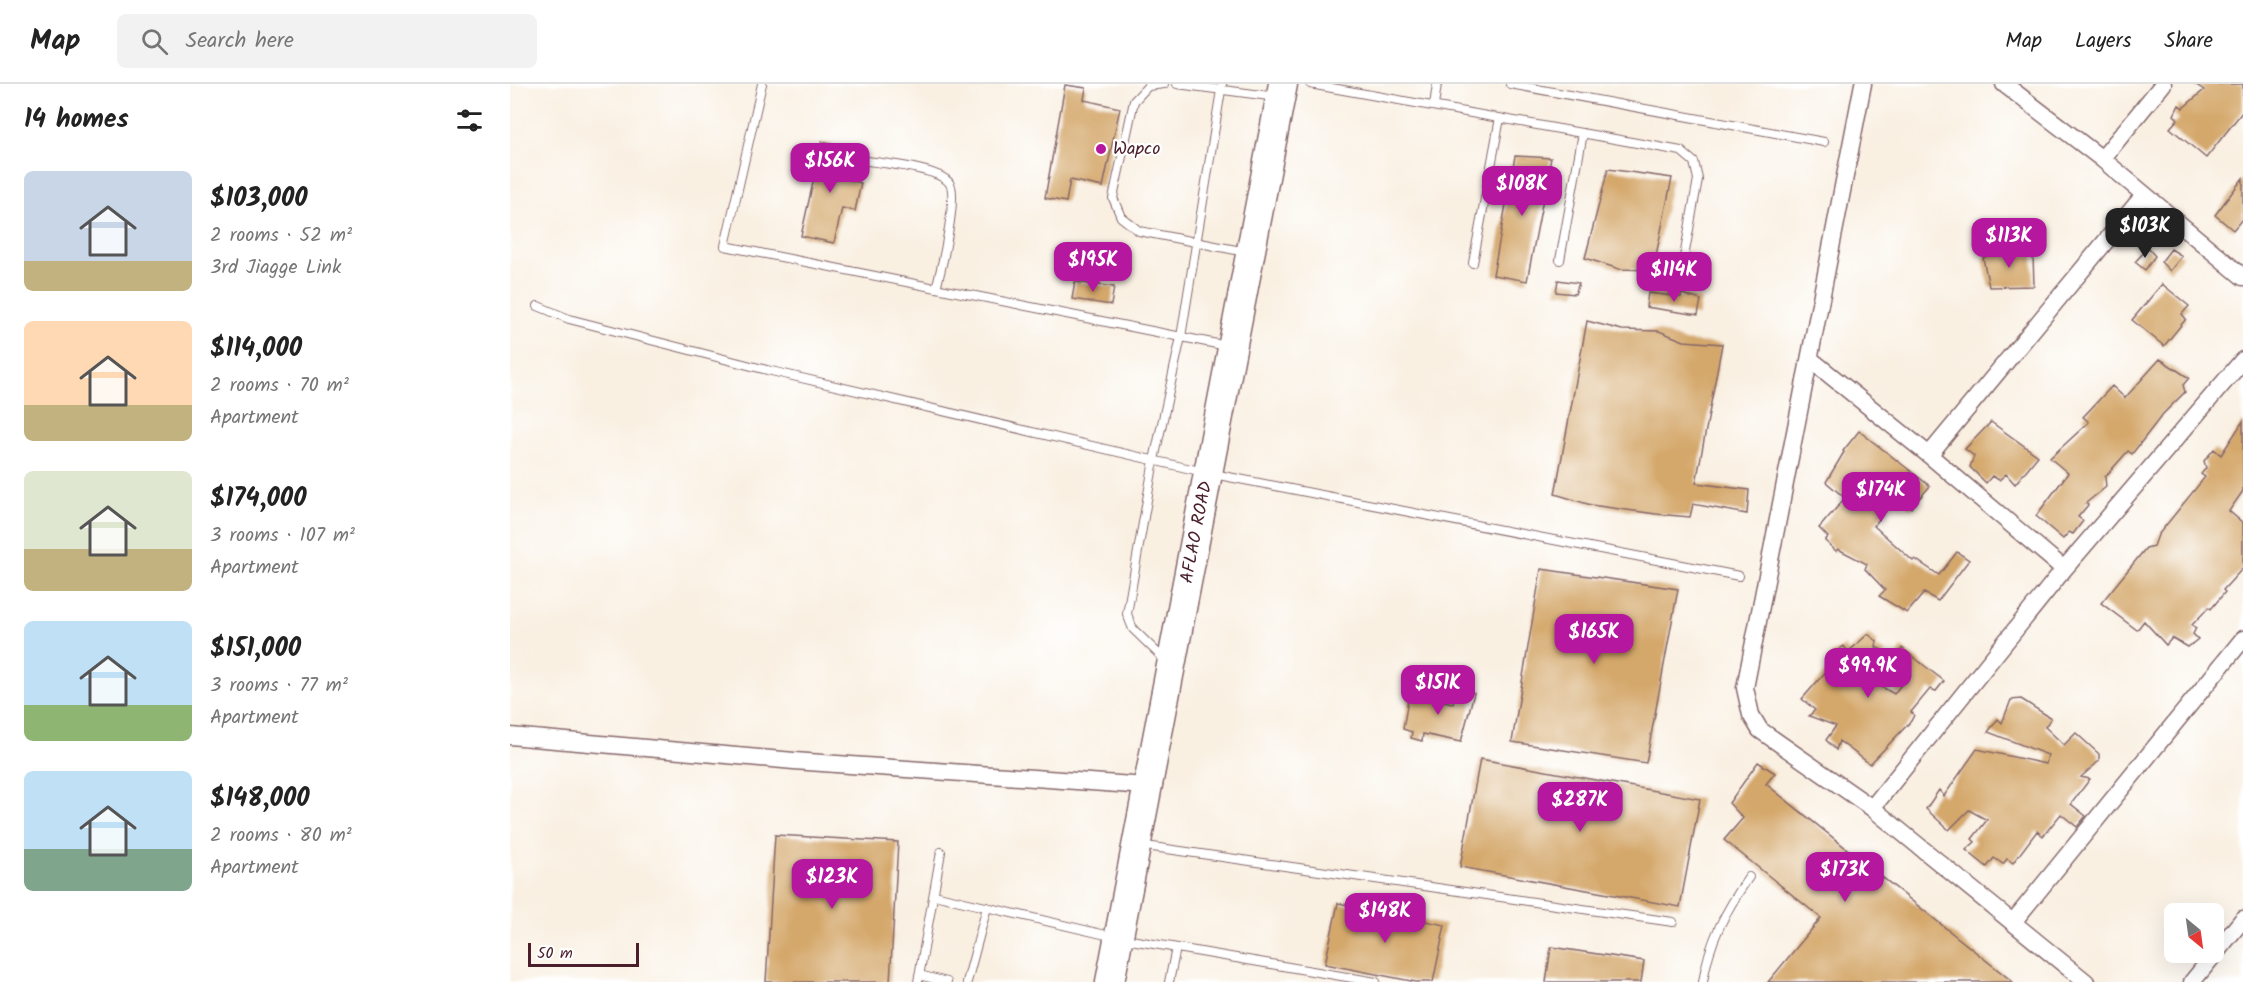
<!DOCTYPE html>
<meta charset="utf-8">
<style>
body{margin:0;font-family:Kalam,sans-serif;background:#f2f2f2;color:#222;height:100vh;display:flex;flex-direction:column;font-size:22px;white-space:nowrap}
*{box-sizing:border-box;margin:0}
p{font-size:20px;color:#767676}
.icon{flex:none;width:33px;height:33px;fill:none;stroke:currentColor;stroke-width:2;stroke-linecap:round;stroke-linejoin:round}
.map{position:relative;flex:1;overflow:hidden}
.drawer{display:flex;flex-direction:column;background:#fff;width:510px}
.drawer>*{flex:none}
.needle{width:39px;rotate:151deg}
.fabs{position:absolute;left:1654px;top:819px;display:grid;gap:12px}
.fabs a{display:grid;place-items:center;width:60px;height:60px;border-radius:9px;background:#fff;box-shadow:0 6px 24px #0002;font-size:30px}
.scale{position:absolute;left:18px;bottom:15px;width:111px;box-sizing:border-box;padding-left:6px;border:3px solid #4a1f2b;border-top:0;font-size:16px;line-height:21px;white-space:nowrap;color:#4a1f2b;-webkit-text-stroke:4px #fff;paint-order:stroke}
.price{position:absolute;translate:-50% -51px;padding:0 14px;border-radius:12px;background:#b5179e;color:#fff;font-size:20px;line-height:39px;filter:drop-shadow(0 2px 3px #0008)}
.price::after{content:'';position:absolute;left:50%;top:36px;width:18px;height:14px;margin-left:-9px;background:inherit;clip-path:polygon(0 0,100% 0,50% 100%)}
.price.selected{background:#222;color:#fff}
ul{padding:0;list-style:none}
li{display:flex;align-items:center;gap:18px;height:150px;padding:0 24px}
li span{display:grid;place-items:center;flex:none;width:168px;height:120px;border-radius:9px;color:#555}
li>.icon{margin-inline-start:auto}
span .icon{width:72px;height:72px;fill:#fffc;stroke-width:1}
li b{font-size:26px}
h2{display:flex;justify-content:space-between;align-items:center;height:72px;padding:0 24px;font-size:26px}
header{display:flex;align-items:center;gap:36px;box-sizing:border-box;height:84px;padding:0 30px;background:#fff;border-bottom:2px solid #e0e0e0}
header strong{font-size:28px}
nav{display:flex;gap:33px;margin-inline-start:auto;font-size:21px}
.search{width:420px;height:54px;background:#f2f2f2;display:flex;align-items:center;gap:15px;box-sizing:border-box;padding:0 21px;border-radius:9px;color:#767676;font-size:22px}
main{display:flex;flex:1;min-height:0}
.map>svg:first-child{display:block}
.building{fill:#d4a76b}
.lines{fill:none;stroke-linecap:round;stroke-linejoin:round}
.service-casing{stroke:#87686b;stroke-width:10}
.minor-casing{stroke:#87686b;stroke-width:19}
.trunk-casing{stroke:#87686b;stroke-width:31}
.service{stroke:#fff;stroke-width:8}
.minor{stroke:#fff;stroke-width:16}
.trunk{stroke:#fff;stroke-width:28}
.poi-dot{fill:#b5179e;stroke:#fff;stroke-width:2}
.labels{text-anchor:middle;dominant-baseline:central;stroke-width:4.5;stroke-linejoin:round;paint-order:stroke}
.poi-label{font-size:18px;fill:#4a1f2b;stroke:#fff;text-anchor:start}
.street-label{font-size:18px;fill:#4a1f2b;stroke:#fff}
</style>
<header>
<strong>Map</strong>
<div class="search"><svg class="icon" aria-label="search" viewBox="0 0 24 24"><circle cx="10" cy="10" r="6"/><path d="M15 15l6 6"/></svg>Search here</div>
<nav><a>Map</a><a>Layers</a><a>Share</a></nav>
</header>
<main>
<section class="drawer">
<h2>14 homes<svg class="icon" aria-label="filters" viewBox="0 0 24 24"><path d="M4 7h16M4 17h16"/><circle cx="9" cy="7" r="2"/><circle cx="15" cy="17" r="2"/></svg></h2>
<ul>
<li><span style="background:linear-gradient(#c9d6e8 75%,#c2b280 0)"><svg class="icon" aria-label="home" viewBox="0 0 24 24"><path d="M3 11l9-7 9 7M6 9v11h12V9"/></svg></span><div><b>$103,000</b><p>2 rooms · 52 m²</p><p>3rd Jiagge Link</p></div></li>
<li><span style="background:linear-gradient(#ffd9b3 70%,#c2b280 0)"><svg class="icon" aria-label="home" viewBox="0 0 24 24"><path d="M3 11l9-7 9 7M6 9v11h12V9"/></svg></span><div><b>$114,000</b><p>2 rooms · 70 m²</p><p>Apartment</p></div></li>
<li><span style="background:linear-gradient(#dfe7d0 65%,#c2b280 0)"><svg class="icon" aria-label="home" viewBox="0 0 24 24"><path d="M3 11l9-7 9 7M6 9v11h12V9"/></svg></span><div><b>$174,000</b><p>3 rooms · 107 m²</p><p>Apartment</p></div></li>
<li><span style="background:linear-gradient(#bfe0f5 70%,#8fb573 0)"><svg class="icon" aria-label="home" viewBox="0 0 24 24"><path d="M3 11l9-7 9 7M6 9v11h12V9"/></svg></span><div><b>$151,000</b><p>3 rooms · 77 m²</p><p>Apartment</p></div></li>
<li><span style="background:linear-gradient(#bfe0f5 65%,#7fa58c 0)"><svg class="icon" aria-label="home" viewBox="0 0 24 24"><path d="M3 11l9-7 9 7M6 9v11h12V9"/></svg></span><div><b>$148,000</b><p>2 rooms · 80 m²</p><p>Apartment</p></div></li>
</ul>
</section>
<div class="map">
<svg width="1733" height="898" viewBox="0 0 1733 898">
<rect width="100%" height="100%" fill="#fff"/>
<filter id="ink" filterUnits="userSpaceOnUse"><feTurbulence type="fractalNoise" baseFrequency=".0167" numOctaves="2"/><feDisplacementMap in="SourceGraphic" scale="12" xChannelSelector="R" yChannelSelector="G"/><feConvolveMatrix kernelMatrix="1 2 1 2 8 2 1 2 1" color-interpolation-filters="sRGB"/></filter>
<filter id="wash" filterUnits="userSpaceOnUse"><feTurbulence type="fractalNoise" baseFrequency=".008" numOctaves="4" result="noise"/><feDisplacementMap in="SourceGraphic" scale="24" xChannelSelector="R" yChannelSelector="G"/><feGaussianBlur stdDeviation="1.35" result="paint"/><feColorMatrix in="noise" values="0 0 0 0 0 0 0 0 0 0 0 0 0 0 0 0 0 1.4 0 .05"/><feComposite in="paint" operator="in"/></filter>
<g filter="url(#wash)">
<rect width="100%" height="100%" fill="#f9f0e2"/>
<g id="blocks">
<!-- building -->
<path class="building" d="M1685,0H1733V27L1696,74L1660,44L1668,35L1664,31L1669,21L1673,24L1694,6Z
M555,1L576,4L574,16L610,24L593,103L560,96L556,118L535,114Z
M312,58L342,65L336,95L351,99L345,127L332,124L324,159L291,152Z
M1005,72L1041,74L1017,197L983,191Z
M1098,85L1162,94L1143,186L1109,185L1075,174Z
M1733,94V134L1723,146L1705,131Z
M1489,157L1491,168L1510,166L1513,171H1523L1524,202L1479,203L1473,174L1480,170Z
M1638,164L1645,172L1635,186L1625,178Z
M1661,165L1672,172L1660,187L1651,178Z
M1048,196L1069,199L1065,210L1046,208Z
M565,198L604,203L601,221L562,215Z
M1652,200L1679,222L1672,230L1676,235L1654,262L1622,236Z
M1138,209L1171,213L1172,210L1191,216L1188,231L1136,223Z
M1077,237L1112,246L1149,247L1174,257L1212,260L1186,399L1239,406L1237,430L1183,420L1180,433L1146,430L1081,421L1045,410Z
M1650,275L1679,294L1673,301L1675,308L1653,330L1622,370L1618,367L1595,393L1596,403L1576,419L1578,421L1568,433L1573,437L1563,450L1559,448L1553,455L1526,432L1558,389L1540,374L1579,338L1573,333L1602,302L1615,314Z
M1733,337V407L1719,427L1733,439V484L1713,506L1715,508L1701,525L1699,523L1682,541L1686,544L1683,550L1688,555L1678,563L1662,554L1656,561L1634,537L1627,546L1591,519L1636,464L1644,462L1648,451L1695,393L1691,390L1696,384L1694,377L1704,365L1711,371Z
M1481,338L1528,372L1505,400L1496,390L1489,396L1482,392L1476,399L1460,383L1464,372L1455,365Z
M1349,347L1420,402L1401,424L1386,412L1364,442L1403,477L1405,475L1429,491L1447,468L1459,476L1428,517L1414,509L1397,529L1369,512L1375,506L1355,485L1357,480L1328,465L1326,467L1315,457L1318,453L1309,444L1335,414L1316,398L1334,368L1333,367Z
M1031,485L1168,505L1136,679L1002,658Z
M1358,550L1367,557L1366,563L1376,568L1356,594L1384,610L1399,590L1384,577L1392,564L1434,597L1426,607L1420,605L1401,628L1404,631L1401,637L1360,680L1329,657L1326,666L1316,656L1326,642L1299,632L1305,626L1292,615L1326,576L1320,572L1334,562L1338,568Z
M946,604L964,609L951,658L913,650L912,657L901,654L902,648L893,645L899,610L943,619Z
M1511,615L1541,634L1535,643L1554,661L1566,649L1589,670V677L1571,693L1580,695L1561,720L1576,732L1567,743L1551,730L1533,752L1527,747L1503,779L1497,775L1493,780L1484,774L1477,783L1456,766L1465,758L1462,755L1477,736L1459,726L1439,746L1416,725L1429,706L1434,712L1467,665L1536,680L1538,671L1478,648L1488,635L1492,639L1501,616Z
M970,675L1190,715L1170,823L950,783Z
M1248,678L1265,689L1256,700L1503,898H1258L1311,834L1214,756L1233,734L1219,719Z
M265,751L388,758L380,898H256Z
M828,819L935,841L923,898H906L815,880Z
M1041,863L1134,877L1131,898H1036Z"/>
</g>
</g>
<g filter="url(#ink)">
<use href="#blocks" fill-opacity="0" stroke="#87686b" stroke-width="1.5"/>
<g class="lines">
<defs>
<path id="service" d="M252,0L215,162L717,262
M654,0L638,2L624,17L603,114L611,133L629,147L736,168
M667,0L767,13
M800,0L1171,67L1184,78L1188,95L1171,190
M1000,0L1314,58
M924,22L927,0
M347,76C366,78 431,84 440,100C448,113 431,187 426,204
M1050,176L1073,49
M963,179L990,34
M28,222L59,235L257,286L698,389L1229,492
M657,578L623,545L617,530L644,376L671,253L712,0
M629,761L1163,838
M424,811L609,854L866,898
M409,891L437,898
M408,898L431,768
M457,898L477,823
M659,898L666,864
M1193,898C1199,857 1216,826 1239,793"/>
<path id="minor" d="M1353,0L1235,604L1241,631L1250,646L1362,724L1576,898
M1494,0L1592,75L1733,193
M1592,75L1653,0
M1300,275L1419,371L1554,485
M1419,371L1634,111
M0,652L284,677L637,702
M1362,724L1554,485L1733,276
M1503,838L1733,555
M1682,898L1733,835"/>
<g id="trunk">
<path id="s1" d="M600,898L773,0"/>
</g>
</defs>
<!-- service casing -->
<use href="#service" class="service-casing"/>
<!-- minor casing -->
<use href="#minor" class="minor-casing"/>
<!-- trunk casing -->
<use href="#trunk" class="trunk-casing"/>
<!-- service -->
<use href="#service" class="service"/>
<!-- minor -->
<use href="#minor" class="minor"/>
<!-- trunk -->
<use href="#trunk" class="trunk"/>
</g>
</g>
<!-- markers -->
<circle class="poi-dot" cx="591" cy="65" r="6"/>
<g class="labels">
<!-- poi labels -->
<g class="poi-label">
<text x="603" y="65">Wapco</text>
</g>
<!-- street labels -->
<g class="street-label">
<text stroke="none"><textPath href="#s1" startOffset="458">AFLAO ROAD</textPath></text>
</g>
</g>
</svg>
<div class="fabs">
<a><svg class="needle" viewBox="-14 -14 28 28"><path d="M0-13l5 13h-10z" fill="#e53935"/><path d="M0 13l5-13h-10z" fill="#767676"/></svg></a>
</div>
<div class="scale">50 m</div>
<b class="price" style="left:320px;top:110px">$156K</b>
<b class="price" style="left:1012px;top:133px">$108K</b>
<b class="price selected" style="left:1635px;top:175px">$103K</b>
<b class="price" style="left:1499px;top:185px">$113K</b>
<b class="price" style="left:583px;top:209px">$195K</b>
<b class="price" style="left:1164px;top:219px">$114K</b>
<b class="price" style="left:1371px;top:439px">$174K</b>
<b class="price" style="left:1084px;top:581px">$165K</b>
<b class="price" style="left:1358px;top:615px">$99.9K</b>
<b class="price" style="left:928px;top:632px">$151K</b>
<b class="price" style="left:1070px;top:749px">$287K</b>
<b class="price" style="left:1335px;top:819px">$173K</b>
<b class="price" style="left:322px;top:826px">$123K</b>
<b class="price" style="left:875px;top:860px">$148K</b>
</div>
</main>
